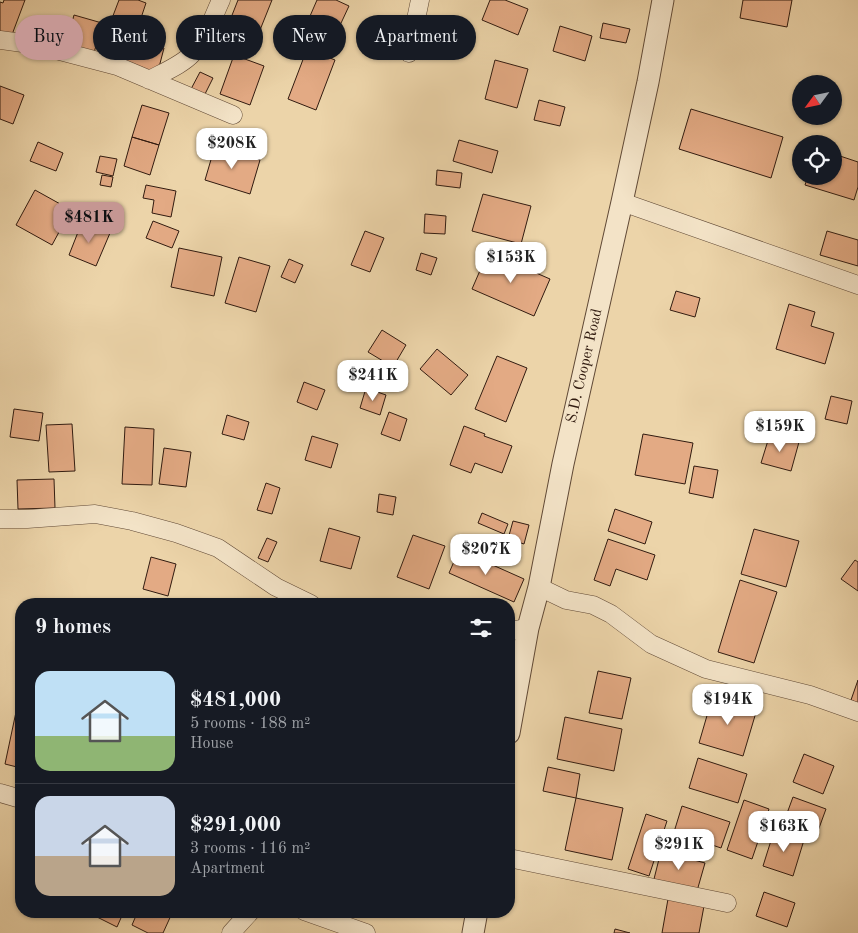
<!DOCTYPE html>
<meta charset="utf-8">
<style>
body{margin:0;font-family:"Old Standard TT",serif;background:#242831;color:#f1f3f6;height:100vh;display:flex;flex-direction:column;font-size:19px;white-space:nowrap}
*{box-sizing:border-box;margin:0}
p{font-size:16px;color:#9ea1a6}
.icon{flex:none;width:28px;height:28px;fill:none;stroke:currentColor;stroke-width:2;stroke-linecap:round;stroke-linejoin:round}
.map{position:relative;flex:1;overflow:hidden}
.drawer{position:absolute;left:15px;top:598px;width:500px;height:320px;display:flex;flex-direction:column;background:#171b24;border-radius:20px;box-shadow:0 1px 4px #0004}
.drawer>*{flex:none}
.hud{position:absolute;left:15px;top:15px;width:500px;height:45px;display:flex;gap:10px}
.needle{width:32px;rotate:237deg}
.controls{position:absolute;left:792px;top:75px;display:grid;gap:10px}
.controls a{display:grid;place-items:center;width:50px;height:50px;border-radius:50%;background:#171b24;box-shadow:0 1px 4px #0004;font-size:25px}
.price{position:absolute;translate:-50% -42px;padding:0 11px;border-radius:10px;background:#fff;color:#222;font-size:16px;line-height:32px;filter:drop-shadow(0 1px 2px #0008)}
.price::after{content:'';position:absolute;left:50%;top:30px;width:15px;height:11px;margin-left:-8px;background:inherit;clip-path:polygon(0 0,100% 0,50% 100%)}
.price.on{background:#c59692;color:#111}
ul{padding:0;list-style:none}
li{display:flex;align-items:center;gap:15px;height:125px;padding:0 20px}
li+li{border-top:1px solid #363941}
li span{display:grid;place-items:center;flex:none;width:140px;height:100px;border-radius:15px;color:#555}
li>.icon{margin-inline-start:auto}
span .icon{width:60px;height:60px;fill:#fffc;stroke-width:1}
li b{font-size:21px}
h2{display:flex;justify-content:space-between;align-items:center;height:60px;padding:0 20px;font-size:21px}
.chip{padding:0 18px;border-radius:22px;background:#171b24;box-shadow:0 1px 4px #0004;font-size:18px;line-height:45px}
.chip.on{background:#c59692;color:#111}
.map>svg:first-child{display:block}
.building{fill:#e3aa84;stroke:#311b10}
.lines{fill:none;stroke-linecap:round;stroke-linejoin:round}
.minor-casing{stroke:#604936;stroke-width:19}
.tertiary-casing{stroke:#604936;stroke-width:23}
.minor{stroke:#f3e3c7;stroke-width:18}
.tertiary{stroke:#f3e3c7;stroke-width:21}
.labels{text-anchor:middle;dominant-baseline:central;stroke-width:4;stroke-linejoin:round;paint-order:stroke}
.street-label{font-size:15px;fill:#311b10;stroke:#f3e3c7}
</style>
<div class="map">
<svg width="858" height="933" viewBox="0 0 858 933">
<rect width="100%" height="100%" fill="#ecd4a9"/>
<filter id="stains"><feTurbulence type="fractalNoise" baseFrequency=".004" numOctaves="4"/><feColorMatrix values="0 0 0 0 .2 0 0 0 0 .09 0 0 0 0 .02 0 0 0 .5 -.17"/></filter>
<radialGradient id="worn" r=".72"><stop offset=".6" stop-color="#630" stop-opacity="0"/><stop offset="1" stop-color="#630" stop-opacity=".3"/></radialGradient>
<!-- building -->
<path class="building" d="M4,0H25L10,40L0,37V2L3,3Z
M119,0H138L146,3L137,30L111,21Z
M238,0H272L254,45L225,33Z
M317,0H336L349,6L335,36L307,23Z
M490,0H505L528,9L518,35L482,20Z
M743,0H792L787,27L740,18Z
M74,15L102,23L94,53L66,45Z
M603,23L630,29L626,43L600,38Z
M560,26L592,36L585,61L553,51Z
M123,37L164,48L157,75L116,64Z
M307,49L335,60L316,110L288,99Z
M234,55L264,66L250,105L220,94Z
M495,60L528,69L517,108L485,99Z
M200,72L213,78L204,96L191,89Z
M0,86L24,95L13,124L0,119Z
M539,100L565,107L560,126L534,120Z
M142,105L169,113L159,145L132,137Z
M691,109L783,137L771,178L679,149Z
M132,137L159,145L150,175L124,166Z
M459,140L498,151L492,173L453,161Z
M38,142L63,153L56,171L30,161Z
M215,146L260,160L250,194L205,180Z
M834,154L858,162V187L854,200L805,185L808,176H834Z
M100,156L117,159L113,176L96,172Z
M437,170L462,173L460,188L436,185Z
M102,175L113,177L111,187L100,185Z
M146,185L176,191L171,217L152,213L154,200L143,198Z
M35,190L71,210L52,245L16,225Z
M483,194L531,206L521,244L472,231Z
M425,214L446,216L445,234L424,233Z
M153,221L179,231L172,248L146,238Z
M82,222L110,233L96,266L69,255Z
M365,231L384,238L370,272L351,265Z
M827,231L858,240V266L820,255Z
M179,248L222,257L214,296L171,287Z
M488,252L550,279L534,316L472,289Z
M421,253L437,258L431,275L416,270Z
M239,257L270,266L256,312L225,303Z
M289,259L303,265L295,283L281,277Z
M676,291L700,298L695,317L670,310Z
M789,304L815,312L811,326L834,333L825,364L776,349Z
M382,330L406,345L393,367L368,352Z
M437,349L468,375L451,395L420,369Z
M497,356L527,368L506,422L475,409Z
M304,382L325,390L317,410L297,402Z
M366,388L386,395L380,415L360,408Z
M831,396L852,401L847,424L825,419Z
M14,409L43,413L39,441L10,437Z
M389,412L407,419L400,441L381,434Z
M227,415L249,422L244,440L222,434Z
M72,424L75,471L49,472L46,425Z
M464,426L485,434L484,436L512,446L502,473L475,463L471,473L450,465Z
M125,427L154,429L152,485L122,484Z
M643,434L693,443L685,484L635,475Z
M770,434L799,442L791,471L761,463Z
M312,436L338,444L331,468L305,460Z
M164,448L191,452L186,487L159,484Z
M694,466L718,470L713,498L689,493Z
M54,479L55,508L18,509L17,480Z
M266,483L280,488L272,514L257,510Z
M379,494L396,497L393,515L377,512Z
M615,509L652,522L645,544L608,531Z
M482,513L508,524L504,534L478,523Z
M513,521L529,525L524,544L508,539Z
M329,528L360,537L351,569L320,561Z
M754,529L799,541L786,587L741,574Z
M413,535L445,546L429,589L397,577Z
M267,538L277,542L268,562L258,558Z
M608,539L655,555L647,580L616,569L610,586L594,580Z
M459,550L524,579L514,602L449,573Z
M151,557L176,564L168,596L143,589Z
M855,560L858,562V591L841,579Z
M740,580L777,592L754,663L718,652Z
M598,671L631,678L622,719L589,713Z
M858,680V703L851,700Z
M713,695L757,709L743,756L699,743Z
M16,712L21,714V768L5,764Z
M565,717L622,729L614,771L557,759Z
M804,754L834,766L823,794L793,782Z
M698,758L747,774L738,803L689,788Z
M548,767L580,774L576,798L543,791Z
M793,797L826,809L815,839L782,827Z
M576,798L623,808L612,860L565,850Z
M744,800L769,809L752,859L727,850Z
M682,806L730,822L721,848L674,832Z
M646,814L667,821L649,876L628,869Z
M774,831L804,840L793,876L763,866Z
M661,851L705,863L697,891L654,879Z
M764,892L795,903L787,927L756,916Z
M668,899L704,906L699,933H662Z
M97,911H124L117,927L95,916Z
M138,911H173L163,933H148L132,925Z
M393,911H408V915Z
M615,929L630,933H614Z"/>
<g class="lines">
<defs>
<path id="minor" d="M0,40L37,45L117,66L233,115
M409,53L420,0
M149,80C164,72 182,65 193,53C206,39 213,17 221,0
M622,202L858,285
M0,519H27L95,514L132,521L176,533L218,548L276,587L311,604
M539,587L566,600L593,605L611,614L651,644L706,669L810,695L858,712
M509,631L528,628
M0,793L21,799
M509,858L727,903
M304,911L366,933
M231,933L251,911"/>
<path id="tertiary" d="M509,733L528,628L539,587L563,464L622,202L648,82L663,0
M473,933L477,911"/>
</defs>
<!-- minor casing -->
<use href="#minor" class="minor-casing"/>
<!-- tertiary casing -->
<use href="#tertiary" class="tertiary-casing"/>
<!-- minor -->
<use href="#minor" class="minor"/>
<!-- tertiary -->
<use href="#tertiary" class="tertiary"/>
</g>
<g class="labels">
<!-- street labels -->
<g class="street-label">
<text transform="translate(585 366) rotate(-77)">S.D. Cooper Road</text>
</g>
</g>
<rect width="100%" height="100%" filter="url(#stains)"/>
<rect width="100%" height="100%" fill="url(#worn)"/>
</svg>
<div class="controls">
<a><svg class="needle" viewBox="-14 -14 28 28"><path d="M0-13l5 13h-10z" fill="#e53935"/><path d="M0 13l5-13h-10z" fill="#9ea1a6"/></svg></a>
<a><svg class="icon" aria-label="locate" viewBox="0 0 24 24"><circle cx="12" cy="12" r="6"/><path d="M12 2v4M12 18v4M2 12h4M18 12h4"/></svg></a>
</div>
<b class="price" style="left:232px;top:170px">$208K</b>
<b class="price on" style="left:89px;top:244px">$481K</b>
<b class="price" style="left:511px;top:284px">$153K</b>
<b class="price" style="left:373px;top:402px">$241K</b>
<b class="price" style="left:780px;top:453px">$159K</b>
<b class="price" style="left:486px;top:576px">$207K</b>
<b class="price" style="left:728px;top:726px">$194K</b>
<b class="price" style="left:784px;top:853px">$163K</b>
<b class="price" style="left:679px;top:871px">$291K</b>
<div class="hud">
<a class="chip on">Buy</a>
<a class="chip">Rent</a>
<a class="chip">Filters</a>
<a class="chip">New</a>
<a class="chip">Apartment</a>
</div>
<section class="drawer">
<h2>9 homes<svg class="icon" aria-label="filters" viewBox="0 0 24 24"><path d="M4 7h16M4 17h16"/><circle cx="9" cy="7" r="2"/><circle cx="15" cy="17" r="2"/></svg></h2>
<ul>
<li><span style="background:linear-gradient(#bfe0f5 65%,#8fb573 0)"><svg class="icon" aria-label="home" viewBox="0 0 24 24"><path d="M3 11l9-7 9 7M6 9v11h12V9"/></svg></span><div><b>$481,000</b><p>5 rooms · 188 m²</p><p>House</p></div></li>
<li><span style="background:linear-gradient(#c9d6e8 60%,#b9a48a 0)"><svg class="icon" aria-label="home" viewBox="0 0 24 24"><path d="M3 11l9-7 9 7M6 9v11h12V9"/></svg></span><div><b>$291,000</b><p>3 rooms · 116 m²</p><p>Apartment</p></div></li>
</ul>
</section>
</div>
